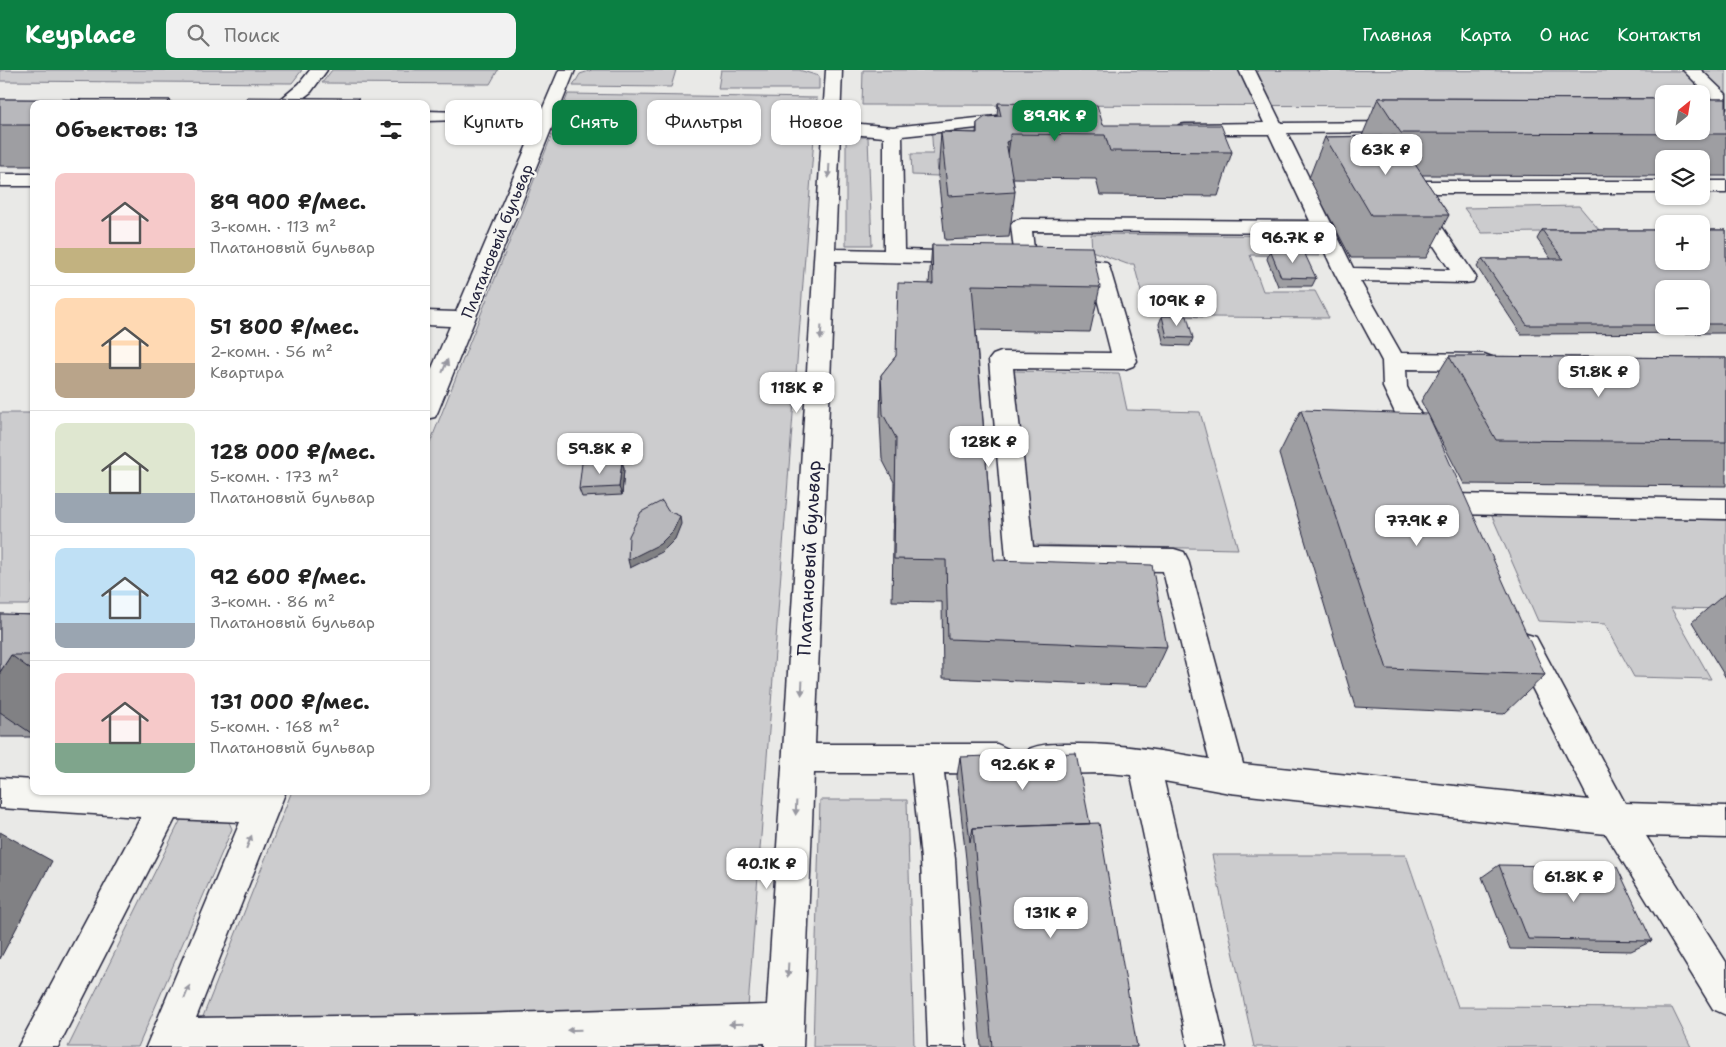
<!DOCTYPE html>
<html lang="ru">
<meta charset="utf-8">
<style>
body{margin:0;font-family:"Shantell Sans",sans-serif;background:#f2f2f2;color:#222;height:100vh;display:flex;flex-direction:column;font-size:19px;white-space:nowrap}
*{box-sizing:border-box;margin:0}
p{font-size:16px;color:#767676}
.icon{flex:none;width:28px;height:28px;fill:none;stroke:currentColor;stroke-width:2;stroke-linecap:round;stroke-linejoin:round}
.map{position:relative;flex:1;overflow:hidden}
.details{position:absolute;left:30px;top:30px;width:400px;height:695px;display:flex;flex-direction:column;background:#fff;border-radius:10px;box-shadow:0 1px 4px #0004}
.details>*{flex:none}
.guide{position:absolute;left:445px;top:30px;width:475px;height:45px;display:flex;gap:10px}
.needle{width:32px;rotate:30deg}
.controls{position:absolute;left:1655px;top:15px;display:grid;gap:10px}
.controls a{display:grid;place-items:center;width:55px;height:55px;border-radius:10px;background:#fff;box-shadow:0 1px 4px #0004;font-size:25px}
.price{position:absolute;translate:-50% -42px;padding:0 11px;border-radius:10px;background:#fff;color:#222;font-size:16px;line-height:32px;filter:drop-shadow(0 1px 2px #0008)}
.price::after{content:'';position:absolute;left:50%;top:30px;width:15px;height:11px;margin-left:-8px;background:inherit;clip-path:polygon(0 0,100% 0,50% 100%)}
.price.on{background:#0b8043;color:#fff}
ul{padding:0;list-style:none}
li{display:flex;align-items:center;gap:15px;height:125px;padding:0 25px}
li+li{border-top:1px solid #e0e0e0}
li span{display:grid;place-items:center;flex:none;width:140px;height:100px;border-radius:10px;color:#555}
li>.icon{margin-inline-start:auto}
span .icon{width:60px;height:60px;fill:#fffc;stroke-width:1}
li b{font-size:21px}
h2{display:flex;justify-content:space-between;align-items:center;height:60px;padding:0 25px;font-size:21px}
.chip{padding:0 18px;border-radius:10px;background:#fff;box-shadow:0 1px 4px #0004;font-size:18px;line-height:45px}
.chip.on{background:#0b8043;color:#fff}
header{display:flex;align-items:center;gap:30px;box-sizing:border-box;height:70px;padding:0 25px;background:#0b8043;color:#fff}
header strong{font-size:24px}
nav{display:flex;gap:28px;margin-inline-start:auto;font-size:18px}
.search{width:350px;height:45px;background:#f2f2f2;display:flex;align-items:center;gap:12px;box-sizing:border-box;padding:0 18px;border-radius:10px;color:#767676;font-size:19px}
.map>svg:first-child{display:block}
.green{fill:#ccccce;stroke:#777784}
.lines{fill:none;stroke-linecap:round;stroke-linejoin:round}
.minor-casing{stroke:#22223b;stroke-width:3}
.minor{fill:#f6f6f2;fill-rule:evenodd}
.wall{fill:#9e9ea2;stroke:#22223b;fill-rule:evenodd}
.shaded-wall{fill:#818184;stroke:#22223b}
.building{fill:#b8b8bc;stroke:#22223b}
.oneway{fill:#9797a0}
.labels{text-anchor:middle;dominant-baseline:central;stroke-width:5;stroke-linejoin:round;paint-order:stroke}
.far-street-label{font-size:16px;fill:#22223b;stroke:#f6f6f2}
.street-label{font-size:19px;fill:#22223b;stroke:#f6f6f2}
</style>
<header>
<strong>Keyplace</strong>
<div class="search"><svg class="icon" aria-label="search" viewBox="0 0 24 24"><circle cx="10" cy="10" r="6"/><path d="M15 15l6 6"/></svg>Поиск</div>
<nav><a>Главная</a><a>Карта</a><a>О нас</a><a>Контакты</a></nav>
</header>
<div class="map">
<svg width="1726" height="977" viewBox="0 0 1726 977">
<rect width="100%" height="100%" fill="#e9e9e7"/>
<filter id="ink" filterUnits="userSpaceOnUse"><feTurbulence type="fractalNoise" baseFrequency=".02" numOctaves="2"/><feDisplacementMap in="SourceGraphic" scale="10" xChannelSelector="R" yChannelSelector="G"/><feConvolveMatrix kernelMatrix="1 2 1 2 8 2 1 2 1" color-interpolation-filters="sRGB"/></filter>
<g filter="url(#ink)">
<!-- green -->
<path class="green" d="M0,0H302L292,13L0,11Z
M332,0H498L490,14L322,13Z
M592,0H676L671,17L573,16L580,4Z
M721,0H799L819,6V19H718Z
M863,0L1726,1V36H1701V24H1664V36L862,35Z
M568,24L817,28L745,977H191L292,721H426V383Z
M931,53L985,54L971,91H937L938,106L912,105L911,84H933Z
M846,67H868L872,175H846Z
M1579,136L1600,161L1482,163L1464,138Z
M1091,164L1310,166L1320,186L1250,185L1263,221H1315L1329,248L1210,247L1147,245L1134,194H1127L1092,181Z
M1014,301L1119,303L1127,340L1200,342L1238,479L1033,475Z
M0,343H34V527L28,535H0Z
M1491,444L1726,450V539L1671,538L1711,609L1634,607L1605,554L1538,551Z
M820,730H907L914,977H813Z
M189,733L222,736L232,759L138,977H68Z
M1212,785H1406L1458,937L1672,938L1691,977H1254Z"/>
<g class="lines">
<defs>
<path id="minor" d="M310,0H327L311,22L295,34H275L299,14Z
M559,0H575L438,341L435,347L426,349V312L450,256L426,255V241L456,242Z
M826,0H842L840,52L893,57L1015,44L1021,45L1024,49L1021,53L1015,54L902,66L904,180L968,182L975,184L978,188L975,192L968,194L835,191L815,674H997L1008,679L1013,689L1008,699L997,704L944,703L955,789L966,977H928L921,789L912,703H814L803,977H765V973L632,977H146L240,752L175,749L58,977H18L141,747L0,738V708L34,710V721H286L196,948L480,944L767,935ZM840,63L884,67V180L835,179Z
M1239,0H1255L1281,53L1402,52L1408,53L1411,57L1408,61L1402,62L1287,63L1353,198L1450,200L1395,117L1398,113L1405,111H1664V123H1419L1476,207L1473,212L1465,213L1360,211L1401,283L1484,284L1492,287L1496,292L1492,297L1484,300L1406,299L1407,317L1437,377L1433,383L1424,386L1415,383L1411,377L1383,317L1382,291L1335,204L1316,163L1032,161L1035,189L1032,193L1025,195L1018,193L1015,189L1011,155L1014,151L1021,149L1310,151L1269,64H1185L1179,63L1176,59L1179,55L1185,54L1264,53Z
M1683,0H1701L1726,24V38L1720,37Z
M426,41L462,42L465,46L462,50L426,51Z
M0,104H34V116H0Z
M1701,111H1726V123H1701Z
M1059,186L1106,192L1109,196L1137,291L1133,296L1125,299L1013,298L1033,477L1174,479L1184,482L1188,490L1243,694L1589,730L1511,576L1516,567L1526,564L1536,567L1625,733L1726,736V768L1646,766L1726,892V945L1713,939L1606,764L1230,723L1164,711L1226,977H1188L1131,705L1106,703L1040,704L1029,699L1024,689L1029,679C1043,673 1056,674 1071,674C1118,673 1163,681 1209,689L1163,501L1020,499L1010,496L1006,488L989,290L993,285L1001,282L1111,283L1090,201L1052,196L1049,192L1052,188Z
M1452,424L1726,429V449L1452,444L1443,441L1439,434L1443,427Z"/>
</defs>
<!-- minor casing -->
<use href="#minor" class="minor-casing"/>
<!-- minor -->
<use href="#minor" class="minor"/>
</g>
<!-- wall -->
<path class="wall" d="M1378,28L1726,29V106H1701V89H1664V106L1422,105L1449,145L1426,188H1351L1309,108L1325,67L1362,66Z
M0,29L170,30L172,34H34V96H0Z
M998,33L1103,55L1232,82L1218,126L1100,125L1096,109L1013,108L1015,122L1009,167L945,170L938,106L941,62L976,63L977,53L997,46Z
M1542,160H1726V263L1521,264L1477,197L1482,189H1551L1537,169ZM1664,219H1701V256H1664Z
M932,175L1100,217L1090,262L976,260L994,490L1167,577L1149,616L943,608L942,532L892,531L894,412L882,389L880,350L881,305L896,286L929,214Z
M1270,180L1316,208L1312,216H1278L1267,189Z
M1162,246L1193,268L1190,276L1164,275L1159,254Z
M1449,286L1726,288V416L1464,414L1421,331Z
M1301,340L1545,605L1504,644L1355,637L1279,384Z
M622,391L624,399L622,425L582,427L579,419Z
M1726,523V608L1692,552Z
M0,544L34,545V667H0Z
M960,687L1090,754L1137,977H981L966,789L957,706Z
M1499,795L1652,871L1631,881L1510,879L1482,807Z"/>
<!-- shaded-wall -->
<path class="shaded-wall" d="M358,28L360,34H354Z
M170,30L172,34H166Z
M1010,70L1004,114L1006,72Z
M622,391L624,399L622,425L619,417Z
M680,446L681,454L675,469L662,482L630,498L628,490Z
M11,585L34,602V665L0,642V602Z
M0,762L52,791L0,889Z"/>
<!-- building -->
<path class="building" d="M247,27L358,28L354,34H241Z
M1378,28L1664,29V61H1701V29H1726V64L1401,63Z
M0,29L170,30L166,34H34V55H0Z
M998,33L1097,35L1103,55H1221L1232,82L1110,81L1105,65L1010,64V70L1006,72L1015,122L948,126L941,62L977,63V53L985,47L1001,46Z
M1396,66L1449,145H1371L1325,67Z
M1542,160H1664V191H1701V160H1726V254H1701V219H1664V255H1527L1482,189H1563Z
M932,175L1092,177L1100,217L972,215L994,490L1152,495L1167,577L948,569L946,490L894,489L896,368L883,344L881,305L896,286L898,213L933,214Z
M1270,180H1303L1316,208L1281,207Z
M1162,246H1187L1193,268L1167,267Z
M1449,286L1726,288V372L1496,370Z
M1301,340L1428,344L1545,605L1387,599Z
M622,391L619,417L579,419L582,393Z
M662,431L668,441L680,446L673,461L660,474L628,490L629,466L641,442Z
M0,544L34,545V585H11L0,602Z
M1076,683L1090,754L973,758L970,772L960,687Z
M1099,753L1137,977H992L973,758Z
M1499,795L1617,797L1652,871L1528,869Z"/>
<!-- one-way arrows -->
<defs><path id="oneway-solid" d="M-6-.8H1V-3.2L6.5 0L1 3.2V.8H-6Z" transform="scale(1.25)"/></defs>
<g class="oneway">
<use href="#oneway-solid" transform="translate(829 101) rotate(93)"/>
<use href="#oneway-solid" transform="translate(821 263) rotate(93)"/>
<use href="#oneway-solid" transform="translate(445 296) rotate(-68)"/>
<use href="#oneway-solid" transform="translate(802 618) rotate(93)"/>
<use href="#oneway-solid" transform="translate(796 738) rotate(93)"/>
<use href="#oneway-solid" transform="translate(249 772) rotate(-68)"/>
<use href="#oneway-solid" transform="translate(788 900) rotate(93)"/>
<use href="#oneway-solid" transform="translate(187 922) rotate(-68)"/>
<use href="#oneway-solid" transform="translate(736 954) rotate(178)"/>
<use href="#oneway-solid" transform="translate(574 960) rotate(178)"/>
</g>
</g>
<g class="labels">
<!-- far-street labels -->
<g class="far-street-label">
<text transform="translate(497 171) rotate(-68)">Платановый бульвар</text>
</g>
<!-- street labels -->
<g class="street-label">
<text transform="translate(809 488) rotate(-87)">Платановый бульвар</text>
</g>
</g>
</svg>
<div class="controls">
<a><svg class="needle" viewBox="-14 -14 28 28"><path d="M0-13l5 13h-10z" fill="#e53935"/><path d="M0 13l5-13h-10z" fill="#767676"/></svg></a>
<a><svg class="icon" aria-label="layers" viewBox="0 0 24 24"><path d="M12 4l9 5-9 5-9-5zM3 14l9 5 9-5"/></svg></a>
<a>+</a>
<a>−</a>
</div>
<b class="price on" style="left:1055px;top:72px">89.9K ₽</b>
<b class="price" style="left:1386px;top:106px">63K ₽</b>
<b class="price" style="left:1293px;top:194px">96.7K ₽</b>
<b class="price" style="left:1177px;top:257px">109K ₽</b>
<b class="price" style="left:1599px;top:328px">51.8K ₽</b>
<b class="price" style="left:797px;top:344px">118K ₽</b>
<b class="price" style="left:989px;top:398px">128K ₽</b>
<b class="price" style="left:600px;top:405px">59.8K ₽</b>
<b class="price" style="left:1417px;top:477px">77.9K ₽</b>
<b class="price" style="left:1023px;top:721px">92.6K ₽</b>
<b class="price" style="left:767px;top:820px">40.1K ₽</b>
<b class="price" style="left:1574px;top:833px">61.8K ₽</b>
<b class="price" style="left:1051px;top:869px">131K ₽</b>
<div class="guide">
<a class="chip">Купить</a>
<a class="chip on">Снять</a>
<a class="chip">Фильтры</a>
<a class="chip">Новое</a>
</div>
<section class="details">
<h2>Объектов: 13<svg class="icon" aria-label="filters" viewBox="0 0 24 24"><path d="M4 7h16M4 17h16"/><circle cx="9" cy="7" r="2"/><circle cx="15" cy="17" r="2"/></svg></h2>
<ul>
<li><span style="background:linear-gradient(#f6c9c9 75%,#c2b280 0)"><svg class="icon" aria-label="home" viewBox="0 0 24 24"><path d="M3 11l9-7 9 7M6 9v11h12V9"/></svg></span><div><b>89 900 ₽/мес.</b><p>3-комн. · 113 m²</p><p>Платановый бульвар</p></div></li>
<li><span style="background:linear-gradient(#ffd9b3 65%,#b9a48a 0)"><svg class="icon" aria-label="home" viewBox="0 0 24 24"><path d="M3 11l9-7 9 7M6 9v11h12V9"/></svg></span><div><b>51 800 ₽/мес.</b><p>2-комн. · 56 m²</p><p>Квартира</p></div></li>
<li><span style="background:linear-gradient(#dfe7d0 70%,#9aa5b1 0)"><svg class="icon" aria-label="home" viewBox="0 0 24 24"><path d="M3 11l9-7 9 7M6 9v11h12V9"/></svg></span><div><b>128 000 ₽/мес.</b><p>5-комн. · 173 m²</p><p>Платановый бульвар</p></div></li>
<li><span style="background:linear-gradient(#bfe0f5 75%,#9aa5b1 0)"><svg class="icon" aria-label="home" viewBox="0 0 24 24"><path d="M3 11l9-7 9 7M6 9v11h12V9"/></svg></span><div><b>92 600 ₽/мес.</b><p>3-комн. · 86 m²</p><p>Платановый бульвар</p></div></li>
<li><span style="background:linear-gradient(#f6c9c9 70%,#7fa58c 0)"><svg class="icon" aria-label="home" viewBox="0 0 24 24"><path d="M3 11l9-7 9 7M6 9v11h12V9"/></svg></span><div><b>131 000 ₽/мес.</b><p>5-комн. · 168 m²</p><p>Платановый бульвар</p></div></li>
</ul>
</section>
</div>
